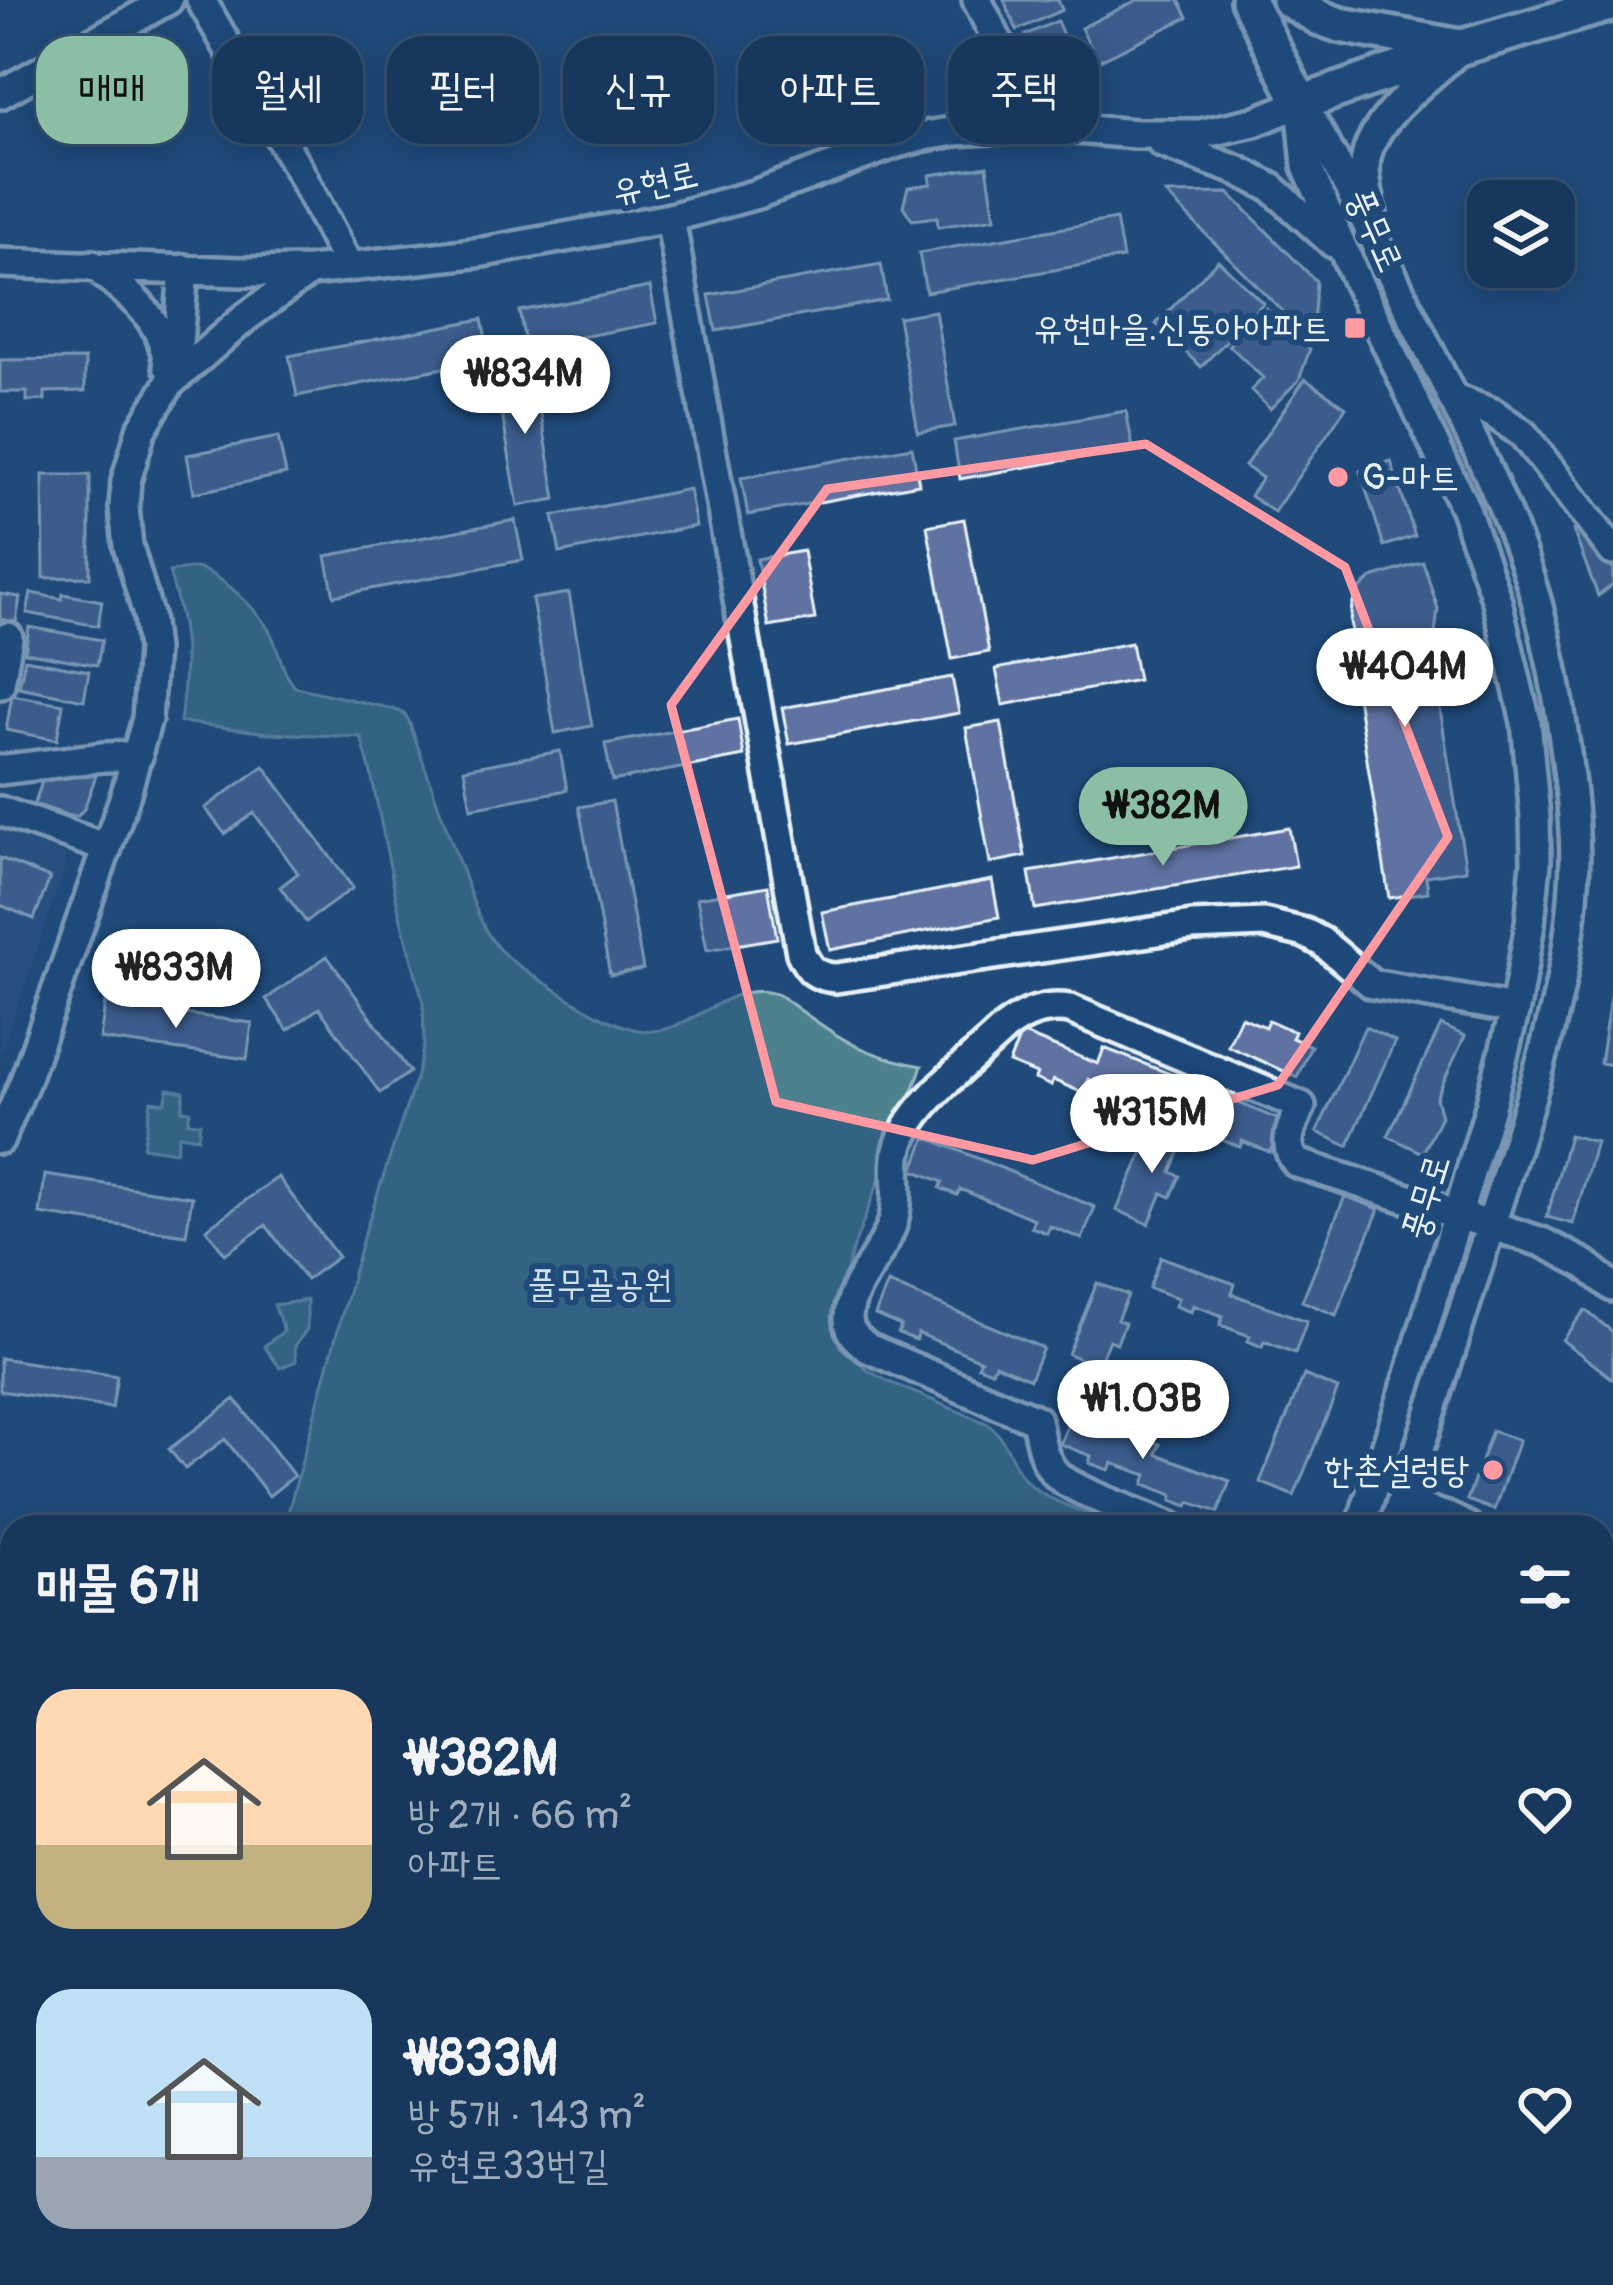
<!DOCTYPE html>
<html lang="ko">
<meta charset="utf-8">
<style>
body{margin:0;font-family:Pangolin,"Poor Story",sans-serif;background:#203f62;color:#f1f3f6;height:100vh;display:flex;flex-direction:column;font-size:45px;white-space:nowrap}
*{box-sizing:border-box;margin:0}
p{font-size:39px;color:#9eacbb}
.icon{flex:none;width:66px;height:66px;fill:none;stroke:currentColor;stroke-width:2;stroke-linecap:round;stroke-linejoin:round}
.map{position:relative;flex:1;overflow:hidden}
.sheet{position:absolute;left:0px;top:1515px;width:1614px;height:771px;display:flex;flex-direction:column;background:#17385c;border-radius:36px 36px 0 0;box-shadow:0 6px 30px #0003,0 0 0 3px #365272}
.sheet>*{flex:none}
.guide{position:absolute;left:36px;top:36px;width:1542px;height:108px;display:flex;gap:24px}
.fabs{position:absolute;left:1467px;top:180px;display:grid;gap:24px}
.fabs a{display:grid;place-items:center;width:108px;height:108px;border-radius:24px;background:#17385c;box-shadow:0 6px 30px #0003,0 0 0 3px #365272;font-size:60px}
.price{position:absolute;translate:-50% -102px;padding:0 27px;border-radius:42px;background:#fff;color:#222;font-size:39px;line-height:78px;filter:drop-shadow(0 3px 6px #0008)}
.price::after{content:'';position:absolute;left:50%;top:72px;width:36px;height:27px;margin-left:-18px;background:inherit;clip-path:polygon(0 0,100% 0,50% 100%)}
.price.selected{background:#8abfa5;color:#111}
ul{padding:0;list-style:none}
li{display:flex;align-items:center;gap:36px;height:300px;padding:0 36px}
li span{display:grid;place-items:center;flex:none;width:336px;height:240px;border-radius:36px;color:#555}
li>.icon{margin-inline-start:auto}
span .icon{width:144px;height:144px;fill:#fffc;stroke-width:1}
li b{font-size:51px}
h2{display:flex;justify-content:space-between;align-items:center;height:144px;padding:0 36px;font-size:51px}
.chip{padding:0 42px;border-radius:36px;background:#17385c;box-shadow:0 6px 30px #0003,0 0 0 3px #365272;font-size:42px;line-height:108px}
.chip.selected{background:#8abfa5;color:#111}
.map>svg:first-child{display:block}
.built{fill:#325686}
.green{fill:#4d818e;stroke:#9ab9c3;stroke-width:3}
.building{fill:#6072a2;stroke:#e8f1f8;stroke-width:3}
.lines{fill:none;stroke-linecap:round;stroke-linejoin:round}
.minor-casing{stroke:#e8f1f8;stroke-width:36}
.major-casing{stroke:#e8f1f8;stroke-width:42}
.minor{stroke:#1f4a7a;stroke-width:27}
.major{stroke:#1f4a7a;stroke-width:33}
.marked{fill:none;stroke:#ff9aa2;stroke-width:9;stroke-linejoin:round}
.poi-dot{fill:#ff9aa2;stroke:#1f4a7a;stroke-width:4.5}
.labels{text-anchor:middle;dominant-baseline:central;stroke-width:12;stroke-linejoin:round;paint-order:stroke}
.street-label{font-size:36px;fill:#e8f1f8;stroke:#1f4a7a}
.poi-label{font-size:36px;fill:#e8f1f8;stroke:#1f4a7a;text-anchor:end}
.park-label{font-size:36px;fill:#d1e0e8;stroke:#1f4a7a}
</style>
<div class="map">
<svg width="1613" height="2285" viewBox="0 0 1613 2285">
<rect width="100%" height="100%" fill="#1f4a7a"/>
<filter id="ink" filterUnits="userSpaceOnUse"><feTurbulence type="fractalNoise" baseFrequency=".00833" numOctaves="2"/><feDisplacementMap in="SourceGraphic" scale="24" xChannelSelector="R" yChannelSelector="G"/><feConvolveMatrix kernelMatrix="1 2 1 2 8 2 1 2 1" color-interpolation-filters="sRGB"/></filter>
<g filter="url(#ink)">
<!-- built -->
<path class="built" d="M0,829L55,850L64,855L66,865L0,1057Z"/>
<!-- green -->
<path class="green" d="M195,568C220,572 258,610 270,632C280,650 281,672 295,687L393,709L403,713L409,721C426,770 443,819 461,868C471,894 480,929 500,950C519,969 545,982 567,997C590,1011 624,1032 651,1031C698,1029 731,977 779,995C833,1033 853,1053 922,1066L852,1252L837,1309L835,1329L840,1347L866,1369L887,1381L986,1423C1007,1437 1009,1459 1023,1477C1041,1501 1096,1516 1124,1527H284L362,1241L418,1072L424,1044L423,1001L399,912L371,773L361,737L268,733L180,722C188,659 188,634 169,572Z
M168,1089L184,1092L182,1110L190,1111L188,1122L200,1123L198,1138L179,1135L176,1152L143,1147L151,1101L165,1103Z
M307,1300V1329L295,1346L296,1361L280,1368L264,1346L284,1331L274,1305Z
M0,1722L12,1726V1887L0,1873Z
M1607,1999L1613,2003V2151L1602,2149V2003Z"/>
<!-- building -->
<path class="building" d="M1004,0H1058L1062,10L1017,30Z
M1137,0H1179L1188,17L1098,61L1081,28Z
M1057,21L1071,54L1038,67L1025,35Z
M987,166L995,218L938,227L937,217L912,220L903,206L908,187L931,184L930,175Z
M1229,193L1316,281L1312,341L1166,194Z
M1116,219L1123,258L926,292L919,253Z
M1218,260L1263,303L1201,367L1156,324Z
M881,264L887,300L716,331L709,295Z
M650,287L657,323L526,347L519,311Z
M1266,308L1310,349L1299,380L1270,409L1251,390L1263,378L1229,345Z
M935,311L955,426L918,432L898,317Z
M482,319L490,359L297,396L289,356Z
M85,359V391L45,392V400L27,401V392H0V360Z
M533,368L556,499L518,506L495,374Z
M1305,379L1346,407L1274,512L1250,496L1262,478L1245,466Z
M1126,411L1133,448L960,479L954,441Z
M278,437L286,474L194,493L187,455Z
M912,447L919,484L748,515L741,478Z
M1391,461L1415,536L1384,546L1360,471Z
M43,475H90V577L44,578Z
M689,489L696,526L560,553L553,516Z
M964,519L989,652L952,659L927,526Z
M515,520L523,560L334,596L326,556Z
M1581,525L1613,568V585L1598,596L1573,530Z
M803,551L815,619L769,627L757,559Z
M1423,562L1438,609L1432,659L1466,870L1426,876L1428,892L1389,898L1351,659L1377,655L1362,646L1353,636L1350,622L1352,605L1360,589L1372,578Z
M31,593L62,599L63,594L102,601L98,626L27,613Z
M569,593L592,726L555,733L532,599Z
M0,594L20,597L16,622L0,619Z
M29,627L102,640L97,665L25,652Z
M1131,643L1138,680L1003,705L996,669Z
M25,659L89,671L84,700L19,687Z
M952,677L959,713L789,744L782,708Z
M12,695L63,704L57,740L6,730Z
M738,719L744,756L612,781L605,744Z
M1001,722L1025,856L990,863L966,728Z
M560,751L567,790L471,808L464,769Z
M264,766L353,888L306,922L280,887L298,873L254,813L225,834L205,808Z
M98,770L84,809L78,816H69L34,804L44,777Z
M612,801L643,969L610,975L579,807Z
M1289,828L1296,866L1035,909L1029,872Z
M0,858L50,878L34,919L0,905Z
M992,880L999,917L830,950L822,912Z
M768,886L777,938L707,950L697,898Z
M327,956L410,1072L380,1093L319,1008L288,1030L266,999Z
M1613,979V1065L1600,1063Z
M105,1003L252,1023L247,1059L100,1039Z
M1241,1017L1265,1027L1268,1020L1295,1032L1292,1038L1311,1046L1297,1077L1228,1046Z
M1441,1025L1465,1036L1436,1098L1441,1116L1423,1153L1388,1136Z
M1365,1027L1395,1041L1348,1146L1317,1132Z
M1021,1033L1098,1064L1104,1048L1173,1075L1160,1107L1133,1096L1131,1101L1115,1095L1117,1090L1088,1079L1083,1093L1053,1080L1051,1086L1035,1079L1037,1074L1009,1063Z
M1210,1091L1282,1121L1270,1152L1242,1141L1240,1147L1222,1140L1224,1135L1196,1124Z
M1154,1127L1184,1140L1171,1172L1180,1176L1171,1197L1162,1193L1149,1224L1117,1210Z
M1569,1135L1596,1142L1573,1224L1547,1217Z
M926,1137L1095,1207L1082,1239L1050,1226L1047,1233L1031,1227L1034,1219L960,1189L957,1195L940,1188L943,1182L913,1170Z
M45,1175L192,1197L186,1235L40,1214Z
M278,1177L338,1257L306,1280L266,1225L225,1254L206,1229Z
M1345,1196L1379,1209L1336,1315L1302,1301Z
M1161,1257L1235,1284L1232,1294L1307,1321L1295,1353L1264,1341L1262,1347L1248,1341L1250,1336L1220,1325L1223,1316L1193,1305L1191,1312L1175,1306L1178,1298L1149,1288Z
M888,1283L1043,1348L1030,1379L995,1364L992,1371L978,1366L981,1360L918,1333L916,1340L898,1333L901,1326L875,1315Z
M1097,1283L1128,1295L1117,1320L1125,1323L1117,1343L1109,1340L1098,1366L1068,1354Z
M1585,1310L1613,1332V1379L1562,1340Z
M0,1358L117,1376L112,1408L0,1391Z
M1304,1375L1338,1389L1294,1496L1260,1482Z
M235,1399L294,1476L269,1496L225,1439L185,1469L169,1449Z
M1073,1411L1160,1444L1156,1454L1230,1481L1218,1512L1190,1502L1188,1506L1172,1500L1173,1495L1144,1484L1147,1475L1112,1463L1109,1470L1089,1463L1091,1456L1060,1444Z
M1492,1431L1519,1440L1494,1510L1467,1500Z
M5,1532L12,1541V1589L0,1574V1536Z
M1611,1828L1613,1831V1886L1607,1885L1602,1864V1831Z
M1602,2165L1613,2167V2201L1602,2199Z
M137,2274H185L183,2276L190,2280L188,2285H134L131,2283Z
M308,2274H343L351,2285H302L309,2280Z
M853,2274H902L900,2285H851Z
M1293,2274H1336L1350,2285H1285Z
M1498,2274H1534L1532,2285H1496Z"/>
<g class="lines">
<defs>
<path id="minor" d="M201,0L301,174L349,267
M977,0L1040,126
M0,94L168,0
M1301,103C1344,172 1378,247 1414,320C1459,412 1509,504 1537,603C1550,650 1559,698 1565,746C1572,796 1578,849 1573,899C1565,998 1531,1096 1502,1190C1466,1302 1431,1415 1393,1527
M1302,113L1307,166L1356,279L1465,509L1497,601L1526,722L1535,817L1536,862L1530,924L1515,1009L1489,1110L1411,1371L1360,1527
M1162,143L1239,171L1272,188L1333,243
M1372,215C1369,199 1365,183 1365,167C1366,122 1427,80 1458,51
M670,218L801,953C809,971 817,977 836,978L1192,926L1264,923L1305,933L1322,942L1372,984L1515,1009
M0,263L242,272L310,271L483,252L670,218L757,194L897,143L925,136L956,131L1040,126L1136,134H1200L1254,122L1301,103
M93,265C129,295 163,316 168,366
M170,383L246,317L310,271
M1452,398L1493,413L1523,434L1613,551
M0,684L8,637
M0,770L103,757L138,756
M0,811L107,848
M0,1139L24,1083L126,793L147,719L152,650L148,615L128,546L124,508L126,481L141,430L170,383L178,344L184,269
M1402,1503L1447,1517L1468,1527
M1171,1527C1144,1515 1074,1492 1056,1474C1042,1460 1040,1438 1036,1420L868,1348C858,1340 848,1332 848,1319C847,1287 887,1250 894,1218C903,1181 885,1159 912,1120C932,1090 978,1054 1005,1028C1025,1013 1044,1005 1070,1009L1301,1106C1292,1126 1281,1145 1297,1163L1542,1242L1585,1264L1613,1287
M0,1672L12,1675
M1602,1790L1613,1811
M1602,1910L1613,1909
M1139,2274L1157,2285
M827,2285L829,2274
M987,2285L989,2274
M1018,2285L1020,2274"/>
<path id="major" d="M1248,0L1301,103L1462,47L1613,3
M1289,0L1320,18L1340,25L1460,47"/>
</defs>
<!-- minor casing -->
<use href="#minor" class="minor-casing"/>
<!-- major casing -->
<use href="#major" class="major-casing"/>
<!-- minor -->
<use href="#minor" class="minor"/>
<!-- major -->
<use href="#major" class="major"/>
</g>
</g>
<!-- marked area -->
<path d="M0 0H1613V2285H0ZM1146,444L1345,567L1448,837L1278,1085L1033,1160L776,1102L671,705L827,489Z" fill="#1f4a7a" fill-opacity=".55" fill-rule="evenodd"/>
<path class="marked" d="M1146,444L1345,567L1448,837L1278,1085L1033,1160L776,1102L671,705L827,489Z"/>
<!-- markers -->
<g class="poi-dot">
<rect x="1343" y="316" width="24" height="24" rx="6"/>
<circle cx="1338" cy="477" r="12"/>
<circle cx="1493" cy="1470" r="12"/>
</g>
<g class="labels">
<!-- street labels -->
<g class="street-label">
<text transform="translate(655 183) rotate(-13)">유현로</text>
<text transform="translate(1375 230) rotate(66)">풍무로</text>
<text transform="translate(1426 1197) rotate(-73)">풍무로</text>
</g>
<!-- poi labels -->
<g class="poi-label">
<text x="1331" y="328">유현마을.신동아아파트</text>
<text x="1362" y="477" text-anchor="start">G-마트</text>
<text x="1469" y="1470">한촌설렁탕</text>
</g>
<!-- park labels -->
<g class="park-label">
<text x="600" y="1284">풀무골공원</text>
</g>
</g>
</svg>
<div class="fabs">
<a><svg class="icon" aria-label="layers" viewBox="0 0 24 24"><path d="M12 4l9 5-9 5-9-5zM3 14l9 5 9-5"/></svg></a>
</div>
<b class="price" style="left:525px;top:437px">₩834M</b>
<b class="price" style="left:1405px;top:730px">₩404M</b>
<b class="price selected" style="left:1163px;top:869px">₩382M</b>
<b class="price" style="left:176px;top:1031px">₩833M</b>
<b class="price" style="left:1152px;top:1176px">₩315M</b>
<b class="price" style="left:1143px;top:1462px">₩1.03B</b>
<div class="guide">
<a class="chip selected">매매</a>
<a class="chip">월세</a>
<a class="chip">필터</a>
<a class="chip">신규</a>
<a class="chip">아파트</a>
<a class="chip">주택</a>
</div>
<section class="sheet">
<h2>매물 6개<svg class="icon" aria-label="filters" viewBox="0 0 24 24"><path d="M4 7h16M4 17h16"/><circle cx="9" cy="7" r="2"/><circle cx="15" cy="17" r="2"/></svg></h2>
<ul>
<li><span style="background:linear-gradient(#ffd9b3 65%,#c2b280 0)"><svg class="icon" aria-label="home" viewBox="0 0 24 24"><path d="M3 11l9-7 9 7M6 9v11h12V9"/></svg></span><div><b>₩382M</b><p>방 2개 · 66 m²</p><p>아파트</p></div><svg class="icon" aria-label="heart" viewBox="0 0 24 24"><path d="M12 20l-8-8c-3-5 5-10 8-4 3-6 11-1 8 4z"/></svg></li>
<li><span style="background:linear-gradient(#bfe0f5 70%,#9aa5b1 0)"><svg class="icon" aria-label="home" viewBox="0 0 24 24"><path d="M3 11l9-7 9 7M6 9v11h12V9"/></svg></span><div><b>₩833M</b><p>방 5개 · 143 m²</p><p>유현로33번길</p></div><svg class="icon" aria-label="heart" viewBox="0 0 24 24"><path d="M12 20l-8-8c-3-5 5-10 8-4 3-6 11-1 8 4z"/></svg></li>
</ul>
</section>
</div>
